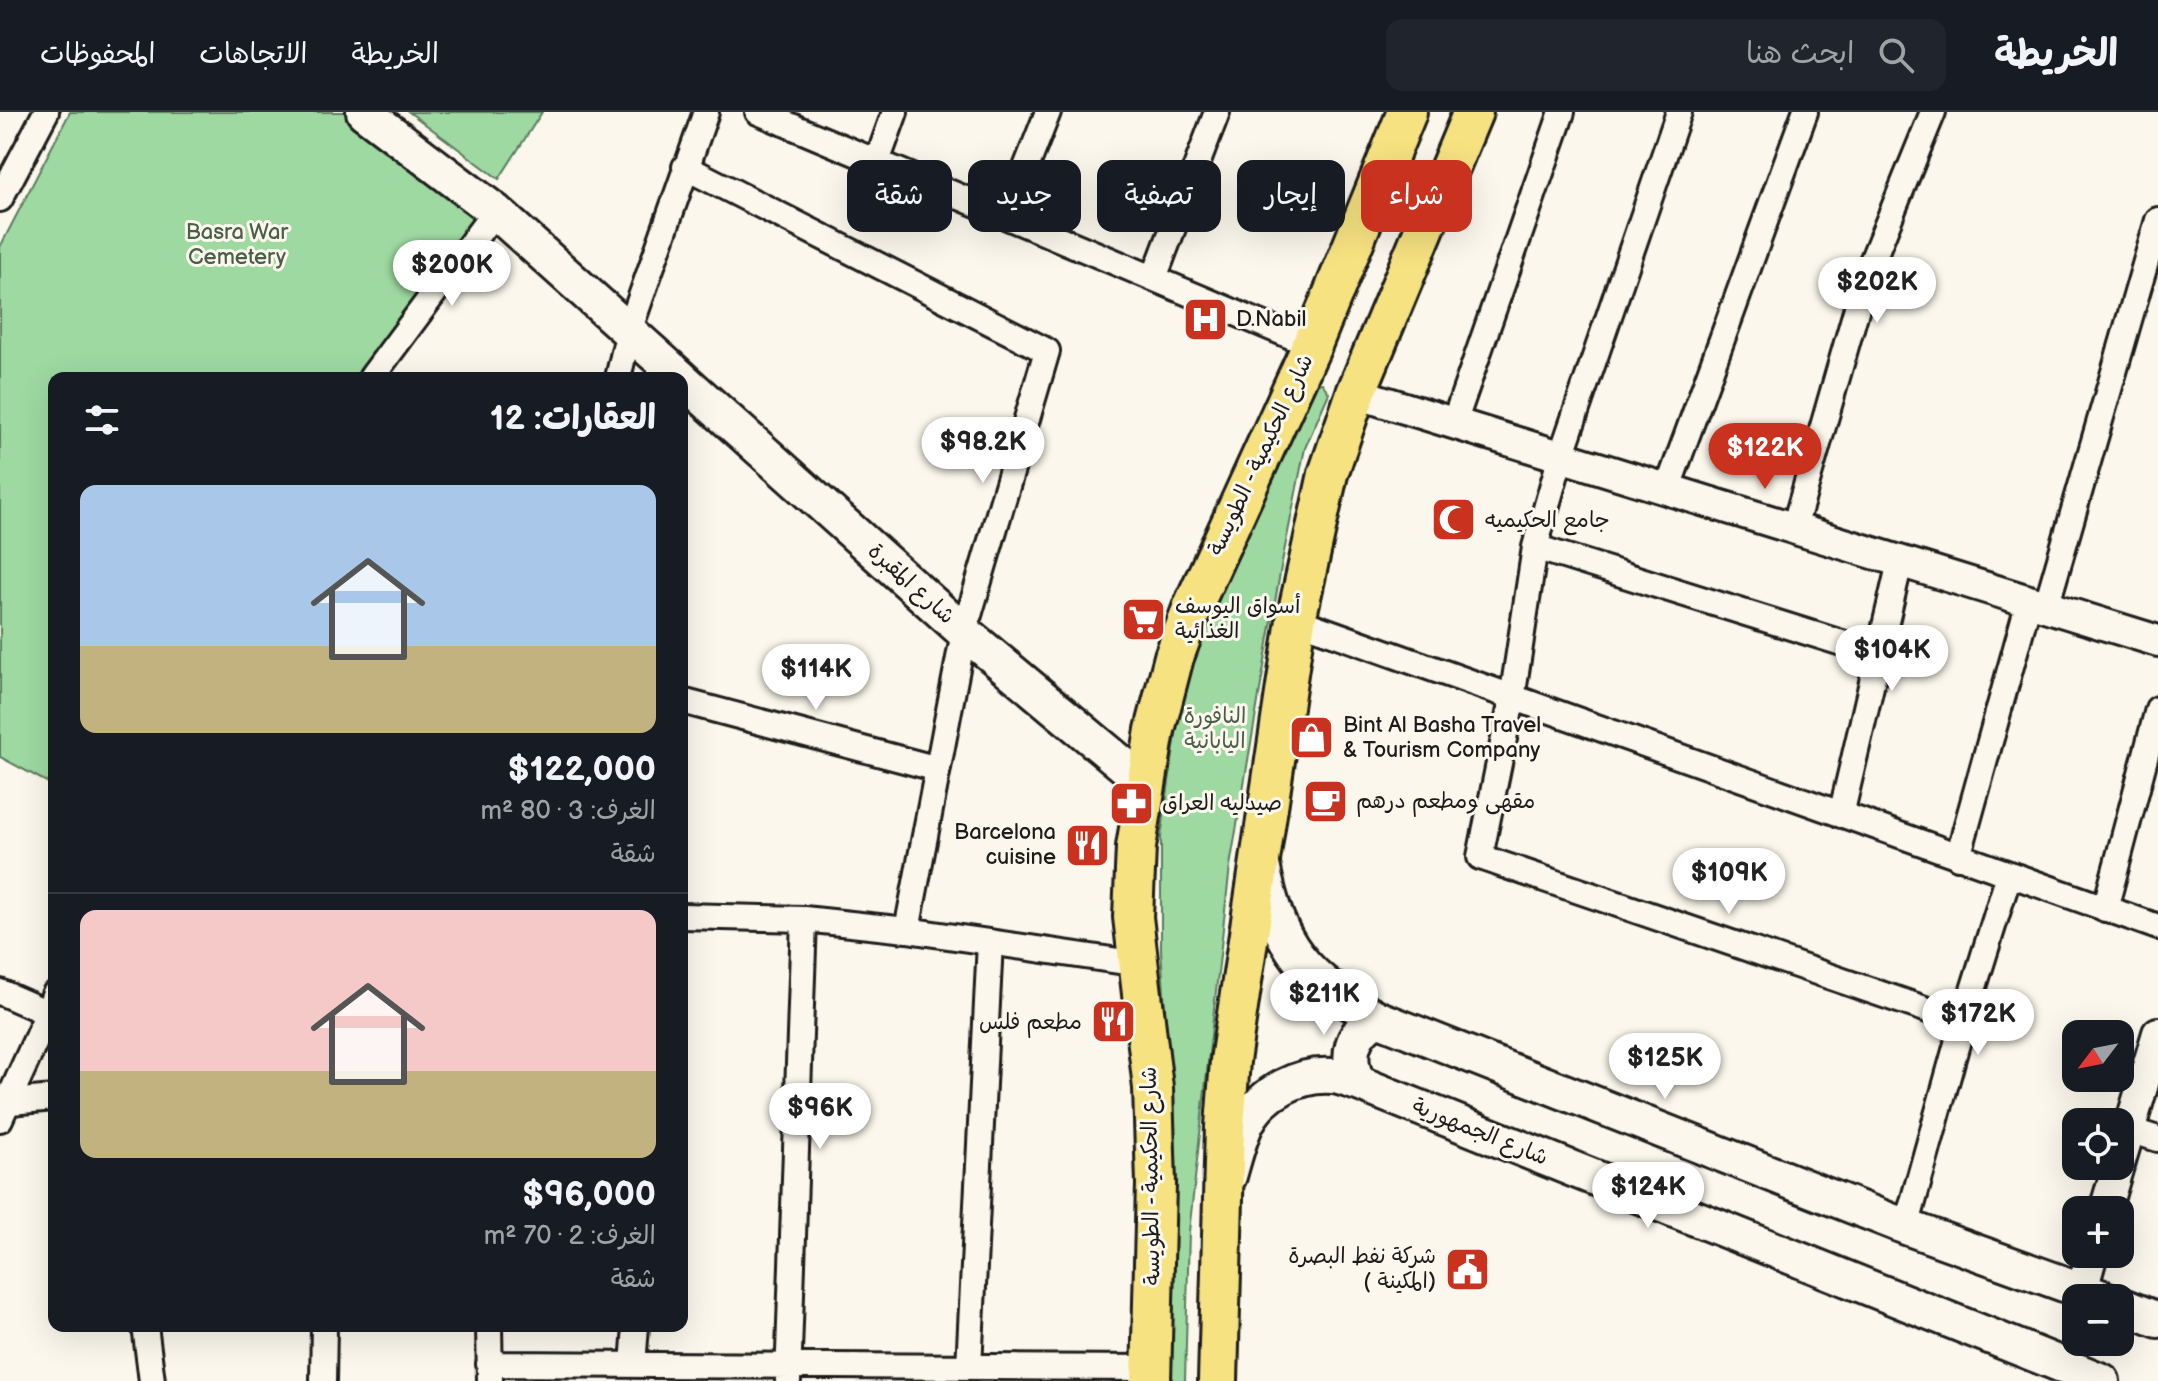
<!DOCTYPE html>
<html lang="ar">
<meta charset="utf-8">
<style>
body{margin:0;font-family:"Balsamiq Sans","Playpen Sans Arabic",sans-serif;background:#20242c;color:#f1f3f6;direction:rtl;height:100vh;display:flex;flex-direction:column;font-size:30px;white-space:nowrap}
*{box-sizing:border-box;margin:0}
p{font-size:26px;color:#9ea1a6}
.icon{flex:none;width:44px;height:44px;fill:none;stroke:currentColor;stroke-width:2;stroke-linecap:round;stroke-linejoin:round}
.map{position:relative;flex:1;overflow:hidden;direction:ltr}
.details{position:absolute;left:48px;top:260px;width:640px;height:960px;display:flex;flex-direction:column;background:#171b24;border-radius:16px;box-shadow:0 8px 32px #0002;direction:rtl}
.details>*{flex:none}
.hud{position:absolute;left:712px;top:48px;width:760px;height:72px;direction:rtl;display:flex;gap:16px}
.needle{width:52px;rotate:238deg}
.buttons{position:absolute;left:2062px;top:908px;display:grid;gap:16px}
.buttons a{display:grid;place-items:center;width:72px;height:72px;border-radius:16px;background:#171b24;box-shadow:0 8px 32px #0002;font-size:40px}
.price{position:absolute;translate:-50% -68px;padding:0 18px;border-radius:28px;background:#fff;color:#222;font-size:26px;line-height:52px;filter:drop-shadow(0 2px 4px #0008)}
.price::after{content:'';position:absolute;left:50%;top:48px;width:24px;height:18px;margin-left:-12px;background:inherit;clip-path:polygon(0 0,100% 0,50% 100%)}
.price.selected{background:#c8321e;color:#fff}
ul{padding:0;list-style:none}
li{display:grid;align-content:center;gap:16px;height:424px;padding:0 32px}
li+li{border-top:2px solid #363941}
li span{display:grid;place-items:center;height:248px;border-radius:16px;color:#555}
li>.icon{margin-inline-start:auto}
span .icon{width:144px;height:144px;fill:#fffc;stroke-width:1}
li b{font-size:34px}
h2{display:flex;justify-content:space-between;align-items:center;height:96px;padding:0 32px;font-size:34px}
.tag{padding:0 28px;border-radius:16px;background:#171b24;box-shadow:0 8px 32px #0002;font-size:28px;line-height:72px}
.tag.selected{background:#c8321e;color:#fff}
header{display:flex;align-items:center;gap:48px;box-sizing:border-box;height:112px;padding:0 40px;background:#171b24;border-bottom:2px solid #363941}
header strong{font-size:38px}
nav{display:flex;gap:44px;margin-inline-start:auto;font-size:28px}
.search{width:560px;height:72px;background:#20242c;display:flex;align-items:center;gap:20px;box-sizing:border-box;padding:0 28px;border-radius:16px;color:#9ea1a6;font-size:30px}
.map>svg:first-child{display:block}
.green{fill:#9dd9a1;stroke:#5c7a5e;stroke-width:2}
.lines{fill:none;stroke-linecap:round;stroke-linejoin:round}
.minor-casing{stroke:#1c1c1c;stroke-width:30}
.tertiary-casing{stroke:#1c1c1c;stroke-width:36}
.secondary-casing{stroke:#1c1c1c;stroke-width:40}
.primary-casing{stroke:#1c1c1c;stroke-width:44}
.minor{stroke:#fbf7ec;stroke-width:24}
.tertiary{stroke:#fbf7ec;stroke-width:30}
.secondary{stroke:#fbf7ec;stroke-width:34}
.primary{stroke:#f6e281;stroke-width:38}
.labels{text-anchor:middle;dominant-baseline:central;stroke-width:6;stroke-linejoin:round;paint-order:stroke}
.park-label{font-size:22px;fill:#495e4b;stroke:#fbf7ec}
.poi-label{font-size:22px;fill:#1c1c1c;stroke:#fbf7ec;text-anchor:start}
.street-label{font-size:22px;fill:#1c1c1c;stroke:#fbf7ec}
</style>
<header>
<strong>الخريطة</strong>
<div class="search"><svg class="icon" aria-label="search" viewBox="0 0 24 24"><circle cx="10" cy="10" r="6"/><path d="M15 15l6 6"/></svg>ابحث هنا</div>
<nav><a>الخريطة</a><a>الاتجاهات</a><a>المحفوظات</a></nav>
</header>
<div class="map">
<svg width="2158" height="1269" viewBox="0 0 2158 1269">
<rect width="100%" height="100%" fill="#fbf7ec"/>
<filter id="ink" filterUnits="userSpaceOnUse"><feTurbulence type="fractalNoise" baseFrequency=".0125" numOctaves="2"/><feDisplacementMap in="SourceGraphic" scale="16" xChannelSelector="R" yChannelSelector="G"/><feConvolveMatrix kernelMatrix="1 2 1 2 8 2 1 2 1" color-interpolation-filters="sRGB"/></filter>
<g filter="url(#ink)">
<!-- green -->
<path class="green" d="M70,0H349L482,105L359,266H54V674L0,645V135Z
M409,0H542L499,67Z
M1310,271H1322L1329,281L1305,336L1281,455L1230,754L1189,1120L1185,1269H1167L1174,1024L1161,838V724L1178,609L1197,523Z"/>
<g class="lines">
<defs>
<path id="minor" d="M758,0L1312,233
M1679,0L1561,344L1535,435L1512,587L1480,745L1963,910
M877,50L895,0
M685,55L1047,239L964,520L907,818
M0,87L46,0
M1007,104L1048,0
M1154,166L1217,0
M371,266L495,99
M618,266L629,219L706,0
M1454,311L1562,0
M1667,378L1805,0
M1794,416L1866,164L1933,0
M1535,435L1877,542
M2046,495L2158,108
M1296,508L2158,815
M682,589L938,657
M1841,703L1900,450
M1958,745L2029,489
M2105,797L2158,597
M682,804L804,807L907,818L1139,852
M0,880L48,901L54,899
M0,991L54,986
M0,1007L48,901L54,883
M2129,1018L2158,1027
M1906,1115L1963,910L2009,763
M145,1214L152,1269
M489,1214L490,1269
M489,1252L1151,1256
M633,1253L636,1214
M969,1255L990,830
M323,1269L324,1214
M788,1269L804,807"/>
<path id="tertiary" d="M1356,281L2158,529
M2120,1049L2158,921
M2105,1098L2118,1054
M2082,1178L2092,1142"/>
<path id="secondary" d="M364,0L495,99L681,266
M682,267L964,520L1145,671
M1262,753C1278,836 1304,865 1377,906L1906,1115L2103,1186
M1358,971C1345,944 1351,921 1377,906
M1229,1064C1234,1047 1239,1026 1247,1010C1263,980 1300,961 1333,964C1341,965 1350,969 1358,971L2102,1269
M2120,1193L2158,1208"/>
<path id="primary" d="M1151,1269L1156,1072L1153,976L1133,805L1136,735L1155,618L1174,545L1193,494L1312,233L1407,0
M1218,1269L1225,1014L1230,949L1296,508L1328,362L1356,281L1473,0"/>
</defs>
<!-- minor casing -->
<use href="#minor" class="minor-casing"/>
<!-- tertiary casing -->
<use href="#tertiary" class="tertiary-casing"/>
<!-- secondary casing -->
<use href="#secondary" class="secondary-casing"/>
<!-- primary casing -->
<use href="#primary" class="primary-casing"/>
<!-- minor -->
<use href="#minor" class="minor"/>
<!-- tertiary -->
<use href="#tertiary" class="tertiary"/>
<!-- secondary -->
<use href="#secondary" class="secondary"/>
<!-- primary -->
<use href="#primary" class="primary"/>
</g>
</g>
<!-- icons -->
<defs>
<symbol id="hospital-square" viewBox="-11 -11 22 22"><rect x="-9" y="-9" width="18" height="18" rx="4" fill="#c8321e" stroke="#fbf7ec"/><path d="M-5-5h3v3.5h4V-5h3V5h-3V1.5h-4V5h-3Z" fill="#fff"/></symbol>
<symbol id="mosque-square" viewBox="-11 -11 22 22"><rect x="-9" y="-9" width="18" height="18" rx="4" fill="#c8321e" stroke="#fbf7ec"/><path d="M3.5-4.9A6 6 0 1 0 3.5 4.9A5 5 0 1 1 3.5-4.9Z" fill="#fff"/></symbol>
<symbol id="supermarket-square" viewBox="-11 -11 22 22"><rect x="-9" y="-9" width="18" height="18" rx="4" fill="#c8321e" stroke="#fbf7ec"/><path d="M-6-5.5h2.5l.6 2H6L4.5 2H-2.5L-4.4-4H-6ZM-1.5 3.2a1.3 1.3 0 1 0 .1 0ZM3 3.2a1.3 1.3 0 1 0 .1 0Z" fill="#fff"/></symbol>
<symbol id="shop-square" viewBox="-11 -11 22 22"><rect x="-9" y="-9" width="18" height="18" rx="4" fill="#c8321e" stroke="#fbf7ec"/><path d="M-5-2.5h2.3a2.7 3.5 0 0 1 5.4 0H5L5.5 6h-11ZM-1.5-2.5h3a1.5 2.3 0 0 0-3 0Z" fill="#fff"/></symbol>
<symbol id="cafe-square" viewBox="-11 -11 22 22"><rect x="-9" y="-9" width="18" height="18" rx="4" fill="#c8321e" stroke="#fbf7ec"/><path d="M-5.5-4.5H6V0H3Q3 3.5 0 3.5H-2.5Q-5.5 3.5-5.5 0ZM3-3.2v2h1.7v-2ZM-6 4.5H4V6H-6Z" fill="#fff"/></symbol>
<symbol id="pharmacy-square" viewBox="-11 -11 22 22"><rect x="-9" y="-9" width="18" height="18" rx="4" fill="#c8321e" stroke="#fbf7ec"/><path d="M-2-6h4v4h4v4h-4v4h-4v-4h-4v-4h4Z" fill="#fff"/></symbol>
<symbol id="restaurant-square" viewBox="-11 -11 22 22"><rect x="-9" y="-9" width="18" height="18" rx="4" fill="#c8321e" stroke="#fbf7ec"/><path d="M-5-6h1v4h1v-4h1v4h1v-4h1v5L-1.5 .5V6h-2V.5L-5-1ZM5-6V6H3V1.5H1.5Q1.5-4 5-6Z" fill="#fff"/></symbol>
<symbol id="civic-square" viewBox="-11 -11 22 22"><rect x="-9" y="-9" width="18" height="18" rx="4" fill="#c8321e" stroke="#fbf7ec"/><path d="M-.6-6.5H3V-4.5H.6V-3L4-1V1h2V6H-6V1h2V-1L-.6-3ZM-1.2 2.5V6h2.4V2.5Z" fill="#fff"/></symbol>
</defs>
<g fill-rule="evenodd">
<use href="#hospital-square" x="1180" y="182" width="51" height="51"/>
<use href="#mosque-square" x="1428" y="382" width="51" height="51"/>
<use href="#supermarket-square" x="1118" y="482" width="51" height="51"/>
<use href="#shop-square" x="1286" y="600" width="51" height="51"/>
<use href="#cafe-square" x="1300" y="664" width="51" height="51"/>
<use href="#pharmacy-square" x="1106" y="666" width="51" height="51"/>
<use href="#restaurant-square" x="1062" y="708" width="51" height="51"/>
<use href="#restaurant-square" x="1088" y="884" width="51" height="51"/>
<use href="#civic-square" x="1442" y="1132" width="51" height="51"/>
</g>
<g class="labels">
<!-- park labels -->
<g class="park-label">
<text x="237" y="120">Basra War<tspan x="237" dy="25">Cemetery</tspan></text>
<text x="1215" y="604">النافورة<tspan x="1215" dy="25">اليابانية</tspan></text>
</g>
<!-- poi labels -->
<g class="poi-label">
<text x="1236" y="207">D.Nabil</text>
<text x="1485" y="408">جامع الحكيميه</text>
<text x="1175" y="494">أسواق اليوسف<tspan x="1175" dy="25">الغذائية</tspan></text>
<text x="1343" y="613">Bint Al Basha Travel<tspan x="1343" dy="25">&amp; Tourism Company</tspan></text>
<text x="1356" y="689">مقهى ومطعم درهم</text>
<text x="1162" y="691">صيدليه العراق</text>
<text x="1056" y="720" text-anchor="end">Barcelona<tspan x="1056" dy="25">cuisine</tspan></text>
<text x="1082" y="910" text-anchor="end">مطعم فلس</text>
<text x="1436" y="1144" text-anchor="end">شركة نفط البصرة<tspan x="1436" dy="25">( المكينة)</tspan></text>
</g>
<!-- street labels -->
<g class="street-label">
<text transform="translate(1261 343) rotate(-65)">شارع الحكيمية - الطويسة</text>
<text transform="translate(911 472) rotate(42)">شارع المقبرة</text>
<text transform="translate(1480 1020) rotate(22)">شارع الجمهورية</text>
<text transform="translate(1151 1064) rotate(-91)">شارع الحكيمية - الطويسة</text>
</g>
</g>
</svg>
<div class="buttons">
<a><svg class="needle" viewBox="-14 -14 28 28"><path d="M0-13l5 13h-10z" fill="#e53935"/><path d="M0 13l5-13h-10z" fill="#9ea1a6"/></svg></a>
<a><svg class="icon" aria-label="locate" viewBox="0 0 24 24"><circle cx="12" cy="12" r="6"/><path d="M12 2v4M12 18v4M2 12h4M18 12h4"/></svg></a>
<a>+</a>
<a>−</a>
</div>
<b class="price" style="left:452px;top:196px">$200K</b>
<b class="price" style="left:1877px;top:213px">$202K</b>
<b class="price" style="left:983px;top:373px">$98.2K</b>
<b class="price selected" style="left:1765px;top:379px">$122K</b>
<b class="price" style="left:1892px;top:581px">$104K</b>
<b class="price" style="left:816px;top:600px">$114K</b>
<b class="price" style="left:1729px;top:804px">$109K</b>
<b class="price" style="left:1324px;top:925px">$211K</b>
<b class="price" style="left:1978px;top:945px">$172K</b>
<b class="price" style="left:1665px;top:989px">$125K</b>
<b class="price" style="left:820px;top:1039px">$96K</b>
<b class="price" style="left:1648px;top:1118px">$124K</b>
<div class="hud">
<a class="tag selected">شراء</a>
<a class="tag">إيجار</a>
<a class="tag">تصفية</a>
<a class="tag">جديد</a>
<a class="tag">شقة</a>
</div>
<section class="details">
<h2>العقارات: 12<svg class="icon" aria-label="filters" viewBox="0 0 24 24"><path d="M4 7h16M4 17h16"/><circle cx="9" cy="7" r="2"/><circle cx="15" cy="17" r="2"/></svg></h2>
<ul>
<li><span style="background:linear-gradient(#a9c7e8 65%,#c2b280 0)"><svg class="icon" aria-label="home" viewBox="0 0 24 24"><path d="M3 11l9-7 9 7M6 9v11h12V9"/></svg></span><div><b>$122,000</b><p>الغرف: 3 · 80 m²</p><p>شقة</p></div></li>
<li><span style="background:linear-gradient(#f6c9c9 65%,#c2b280 0)"><svg class="icon" aria-label="home" viewBox="0 0 24 24"><path d="M3 11l9-7 9 7M6 9v11h12V9"/></svg></span><div><b>$96,000</b><p>الغرف: 2 · 70 m²</p><p>شقة</p></div></li>
</ul>
</section>
</div>
